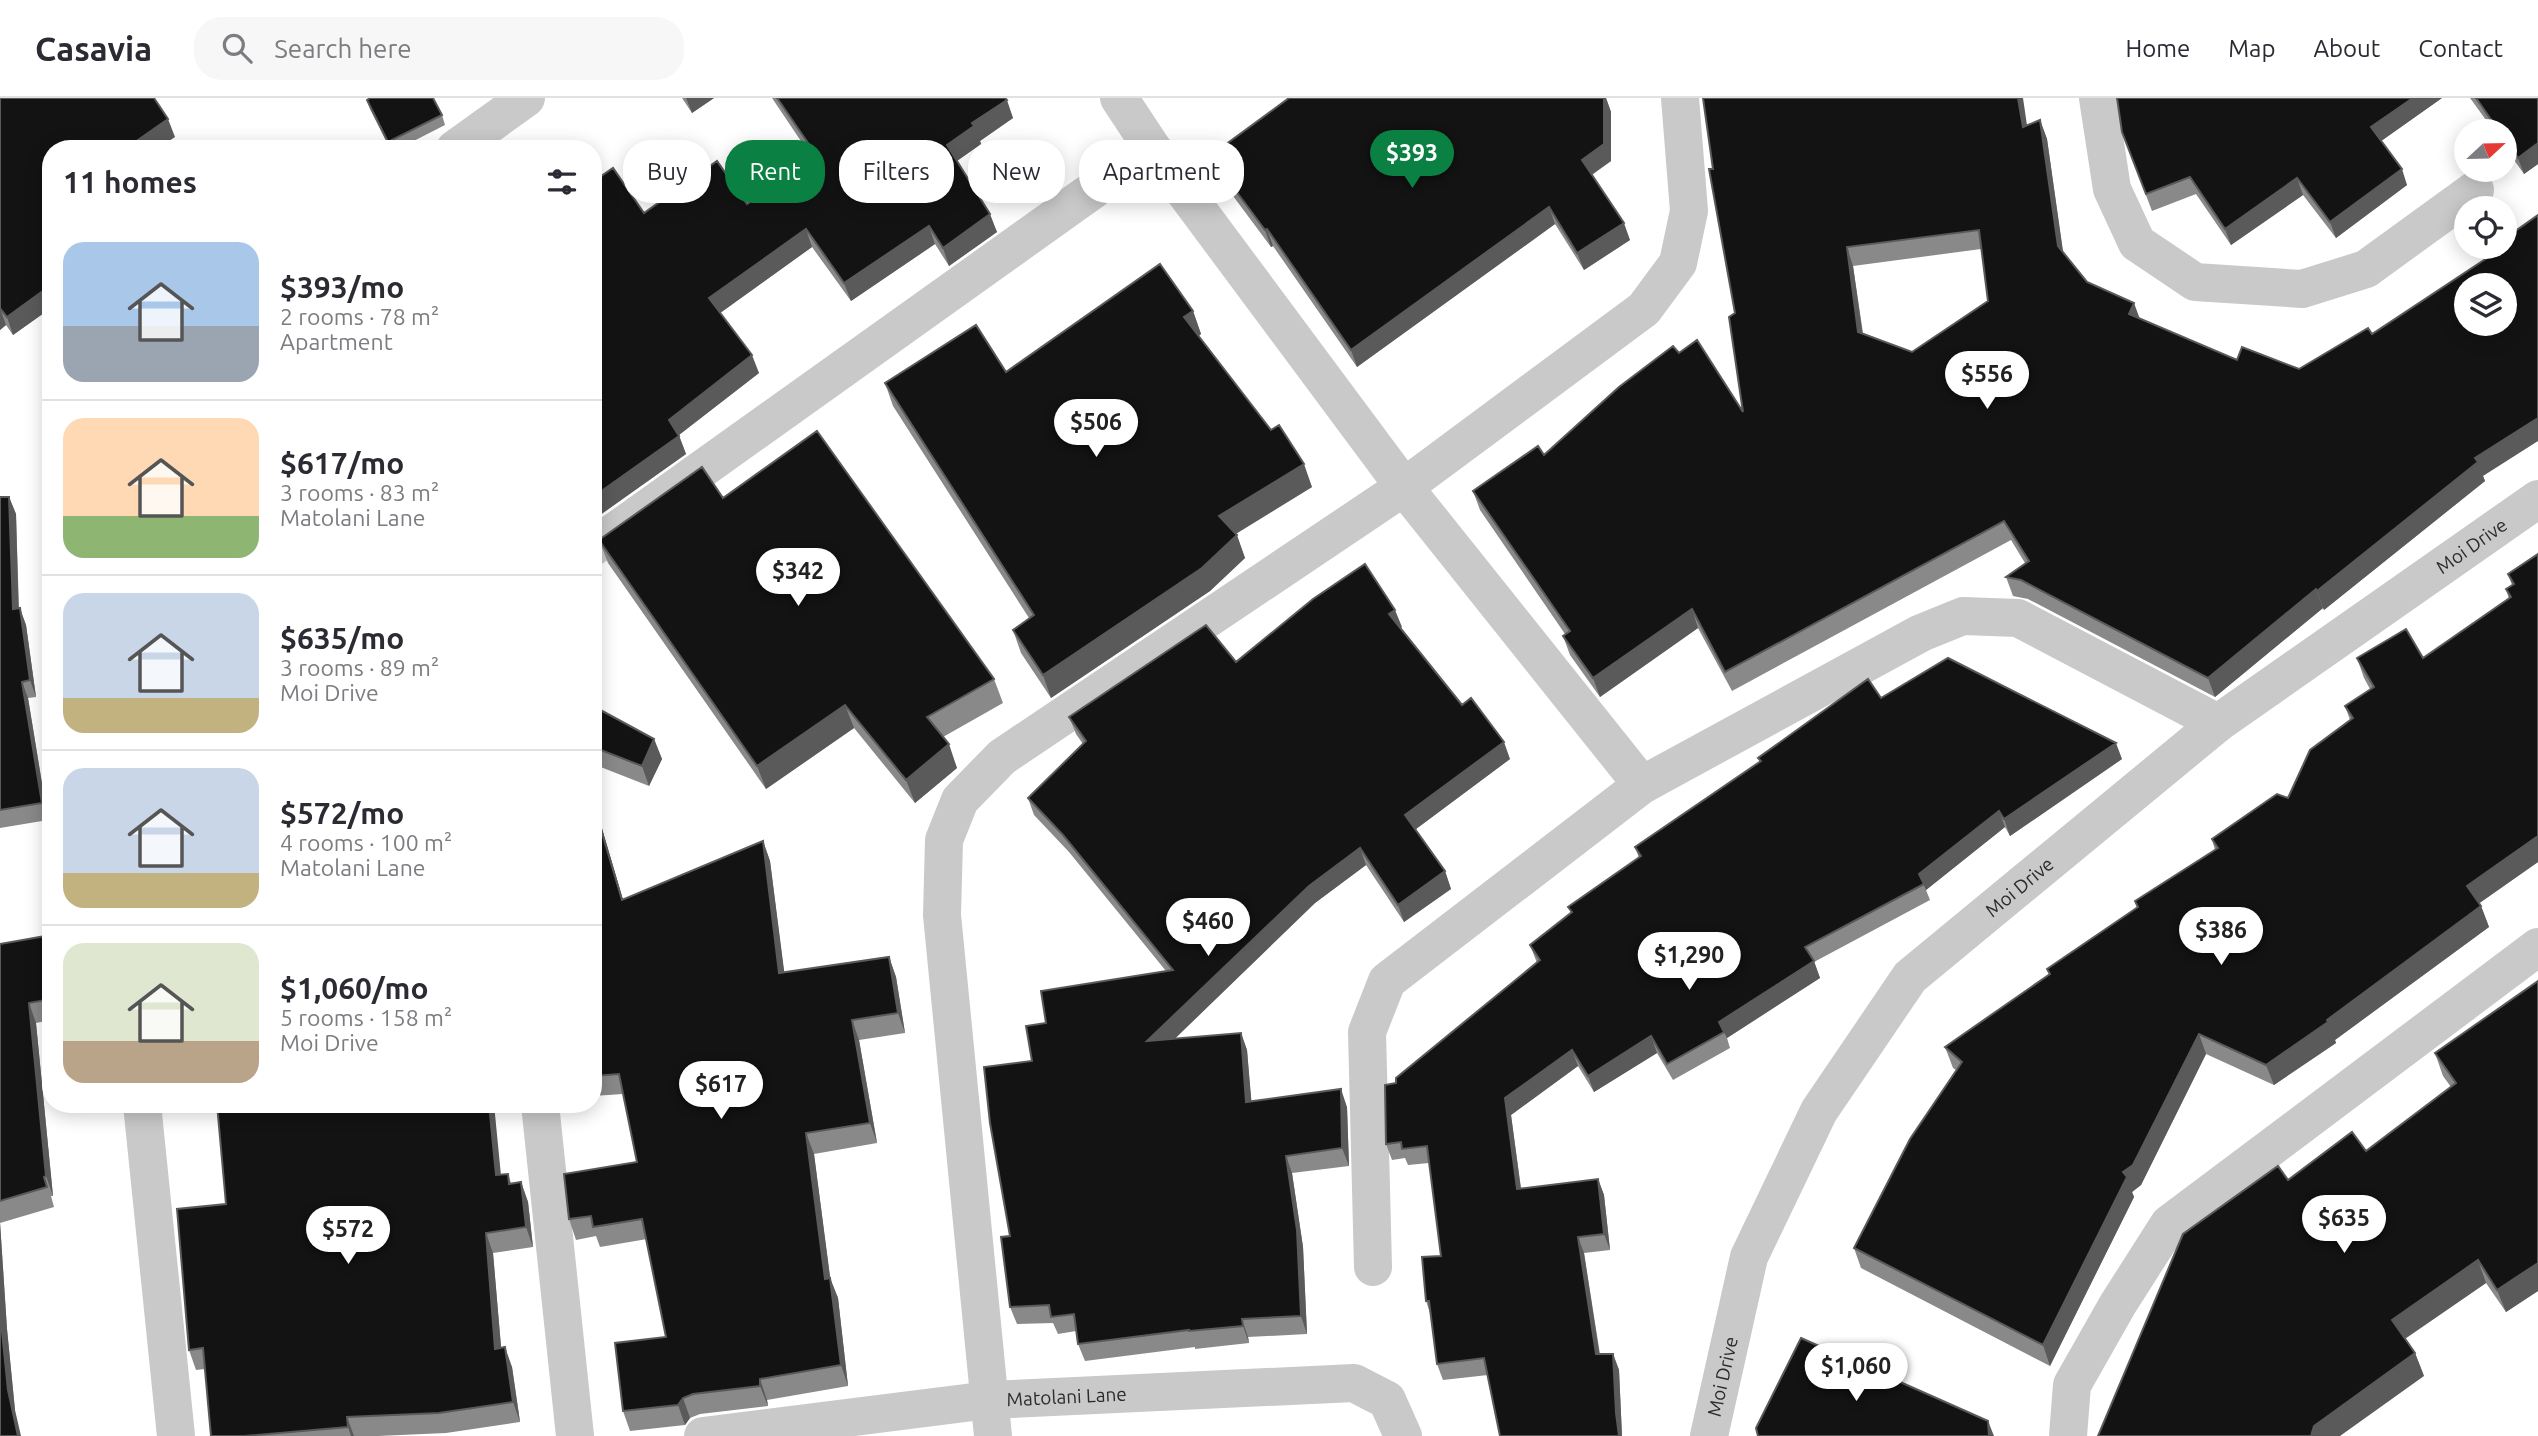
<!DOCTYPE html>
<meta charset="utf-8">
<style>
body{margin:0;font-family:Ubuntu,sans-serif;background:#f7f7f7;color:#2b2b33;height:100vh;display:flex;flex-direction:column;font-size:26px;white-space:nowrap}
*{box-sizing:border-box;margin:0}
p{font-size:23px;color:#7c7c81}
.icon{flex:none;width:38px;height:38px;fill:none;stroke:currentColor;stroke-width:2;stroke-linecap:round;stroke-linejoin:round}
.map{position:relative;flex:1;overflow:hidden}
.drawer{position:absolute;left:42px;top:42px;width:560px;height:973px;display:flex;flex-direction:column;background:#fff;border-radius:28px;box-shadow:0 4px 18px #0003}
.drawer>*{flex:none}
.top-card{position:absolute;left:623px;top:42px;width:665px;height:63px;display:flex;gap:14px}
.needle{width:46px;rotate:68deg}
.buttons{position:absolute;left:2454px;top:21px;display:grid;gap:14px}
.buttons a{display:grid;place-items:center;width:63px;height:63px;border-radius:50%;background:#fff;box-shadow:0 4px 18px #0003;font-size:35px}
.price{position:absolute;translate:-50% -60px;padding:0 16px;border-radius:24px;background:#fff;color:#222;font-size:23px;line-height:46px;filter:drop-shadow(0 2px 4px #0008)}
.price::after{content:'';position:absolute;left:50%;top:42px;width:21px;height:16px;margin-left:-10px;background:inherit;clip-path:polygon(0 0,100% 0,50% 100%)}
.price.active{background:#0b8043;color:#fff}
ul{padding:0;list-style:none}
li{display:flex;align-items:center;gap:21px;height:175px;padding:0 21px}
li+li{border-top:2px solid #e1e1e2}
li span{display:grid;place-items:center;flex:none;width:196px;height:140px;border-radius:21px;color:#555}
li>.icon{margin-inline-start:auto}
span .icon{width:84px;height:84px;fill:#fffc;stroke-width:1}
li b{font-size:30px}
h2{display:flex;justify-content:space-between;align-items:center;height:84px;padding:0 21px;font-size:30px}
.pill{padding:0 24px;border-radius:28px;background:#fff;box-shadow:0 4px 18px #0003;font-size:24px;line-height:63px}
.pill.active{background:#0b8043;color:#fff}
header{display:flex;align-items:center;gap:42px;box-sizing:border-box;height:98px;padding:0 35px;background:#fff;border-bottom:2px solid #e1e1e2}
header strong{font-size:33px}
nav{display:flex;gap:38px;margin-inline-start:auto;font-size:24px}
.search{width:490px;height:63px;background:#f7f7f7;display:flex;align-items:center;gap:18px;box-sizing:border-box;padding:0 24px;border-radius:28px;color:#7c7c81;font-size:26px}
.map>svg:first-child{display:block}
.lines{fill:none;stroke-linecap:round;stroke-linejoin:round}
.minor{stroke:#c9c9c9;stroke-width:38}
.tertiary{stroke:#c9c9c9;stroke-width:38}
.wall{fill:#898989;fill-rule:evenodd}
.shaded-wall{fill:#5a5a5a}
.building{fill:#131313;stroke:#5a5a5a;stroke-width:2;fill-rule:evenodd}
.labels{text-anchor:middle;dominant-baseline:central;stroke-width:7;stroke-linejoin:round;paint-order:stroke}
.street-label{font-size:19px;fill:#2c2c2c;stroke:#fff}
</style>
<header>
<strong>Casavia</strong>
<div class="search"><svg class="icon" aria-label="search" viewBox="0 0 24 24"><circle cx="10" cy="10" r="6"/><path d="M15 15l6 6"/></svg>Search here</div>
<nav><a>Home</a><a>Map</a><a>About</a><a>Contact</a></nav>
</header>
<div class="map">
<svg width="2538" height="1338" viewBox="0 0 2538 1338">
<rect width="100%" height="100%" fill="#fff"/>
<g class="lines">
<!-- minor -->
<g class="minor">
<path d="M1119,0L1152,50L1404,389L1642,687"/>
<path d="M2098,0L2112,91L2137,145L2195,184L2302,191L2366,171L2475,92"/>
<path d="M455,51L526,0"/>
<path d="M593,449L1152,50"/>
<path d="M142,1006L176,1338"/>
<path d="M540,1006L575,1338"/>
<path d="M1373,1169L1367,934L1387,883L1642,687L1921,535L1963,518L2018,520L2218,625"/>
<path id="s1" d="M703,1338L989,1302L1354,1285L1387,1302L1403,1338"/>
<path d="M993,1338L942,817L944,742L960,702L1002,659L1404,389L1644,211L1678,165L1689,113L1680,0"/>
<path d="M2068,1338L2072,1287L2118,1206L2169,1126L2538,849"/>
</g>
<!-- tertiary -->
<path class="tertiary" id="s2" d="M1709,1338L1749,1159L1819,1013L1910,879L2218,625L2538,401"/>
</g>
<!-- wall -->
<path class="wall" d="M0,0L175,39L51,51V210L13,237L6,227L0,232Z
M682,0H714L692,15Z
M772,0H1005L1013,20L980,43L981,46L957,63L997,134L949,168L935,146L851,203L812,149L720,215L759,275L679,337L686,356L593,422V81L644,115L747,106L813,61Z
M1289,0H1606L1611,14V63L1592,77L1630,142L1584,172L1555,126L1357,269L1273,148L1271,149L1216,75L1210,58Z
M2442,0L2381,43L2407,87L2336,140L2303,97L2231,147L2196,96L2152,113L2128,50Z
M2470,0H2538V66L2524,76L2504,48V33H2494Z
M367,2L442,17L445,27L398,51H390L370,11Z
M2040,22L2047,41L2063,155L2087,184L2140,221L2237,262L2299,271L2372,236L2489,159L2487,154L2494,149L2483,378L2485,383L2324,512L2323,510L2215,599L2028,501L2013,498L2006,479L2025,465L2011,442L1732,593L1698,530L1600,599L1570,557L1563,538L1565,536L1480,412L1473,393L1544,357L1679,255L1743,314L1729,219L2027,27ZM1981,151L1988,203L1912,254L1863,235L1853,168Z
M1193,213L1201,236L1199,238L1312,389L1236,436L1245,460L1210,493L1051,600L1021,555L1013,532L1029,520L893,308L885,285L1006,274Z
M0,399H9L16,416L19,510L26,527L36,599L28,600L48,722L0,730Z
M723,400L994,581L1003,605L943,639L957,670L915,705L854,630L766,691L608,465L599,442Z
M2538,456V764L2479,805L2481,808L2489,829L2335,942L2336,945L2274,987L2206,956L2141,1087L2132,1094L2134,1099L2050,1268L1861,1170L1854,1150L1956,972L1953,970L1945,949L2049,877L2047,871L2137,810L2135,803L2215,752L2212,741L2288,700L2350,622L2345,608L2370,591L2364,580L2357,560H2423L2509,501L2506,491L2512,487L2508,476Z
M1402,529L1401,530L1462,607L1510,661L1416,731L1445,773L1451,791L1404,824L1366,767L1315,805L1174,941L1241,935L1247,952L1251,1003L1347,1009L1349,1068L1292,1075L1303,1149L1307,1236L1248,1239L1249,1245L1195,1251V1249L1085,1263L1078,1246L1076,1233L1058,1236L1053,1225L1017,1226L1010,1209V1138L1032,963L1046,925L1166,873L1069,754L1034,717L1028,700L1083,646L1076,636L1069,619L1236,564Z
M1881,600L2122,661L2010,738L2005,729L1926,792L1930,802L1814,864L1820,880L1727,940L1730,950L1673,982L1657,955L1594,994L1578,968L1511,1017L1521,1090L1598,1081L1604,1097L1610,1152L1584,1155L1600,1256H1613L1619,1272L1622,1338H1500L1488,1277L1443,1282L1437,1266L1430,1215L1426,1203L1441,1158L1429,1065L1408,1067L1405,1060L1392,1062L1386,1046L1396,985L1537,865L1530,847L1571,815L1568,809L1639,760L1635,749L1760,664L1758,660Z
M593,608L654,641L662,661L649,688L593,666Z
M593,700L623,802L763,743L770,763L784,875L889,859L896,879L905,935L859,942L877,1045L814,1056L830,1180L838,1200L848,1288L767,1302L768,1308L700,1316L690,1320L685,1327L630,1333L623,1313L666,1239L647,1141L600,1149L596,1138L576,1142L569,1121L637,1064L623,996L593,998Z
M51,837V922L36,925L53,1098H51L54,1109L0,1125L7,1231L15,1312L0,1338V846Z
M2538,883V1193L2506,1214L2486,1185L2405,1241L2415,1255L2424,1278L2288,1082L2366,1053L2451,989L2443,978L2435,955Z
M508,1076L511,1085L521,1084L528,1104L533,1149L493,1155L501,1250L512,1269L520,1324L446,1335L378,1338H211L205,1271L196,1272L189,1252L226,1106Z"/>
<!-- shaded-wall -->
<path class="shaded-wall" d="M686,0H714L692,15Z
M1604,0H1606L1611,14V63L1588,79L1582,62Z
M2018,0H2023L2030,48L2023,29Z
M2413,0H2442L2377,46L2371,29Z
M1007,2L1013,20L980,43L981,46L954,65L947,47L972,25Z
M168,21L175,39L157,51H125Z
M2040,22L2047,41L2065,167L2058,148Z
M2538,45V66L2524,76L2518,60Z
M2402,71L2407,87L2336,140L2330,124Z
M2297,80L2303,97L2231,147L2225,131Z
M1549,109L1555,126L1357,269L1351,252Z
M990,116L997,134L949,168L943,150Z
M1624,125L1630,142L1584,172L1577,155Z
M929,128L935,146L851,203L844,185Z
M806,131L812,149L716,218L709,200Z
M1267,131L1273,148L1271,149L1265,132Z
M1847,149L1853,168L1865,253L1858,234Z
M51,187V210L13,237L7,219Z
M2134,205L2141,224L2129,216Z
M0,210L6,227L0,232Z
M1193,213L1201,236L1192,242L1184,219Z
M752,257L759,275L675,340L669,322Z
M2538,320V343L2483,378L2485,383L2324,512L2317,493L2475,360Z
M679,338L686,356L593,422V399Z
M1304,366L1312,389L1227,441L1219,418Z
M9,399L16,416L19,528L13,511Z
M1237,437L1245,460L1210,493L1051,600L1043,577Z
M2316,491L2323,510L2215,599L2208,580Z
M20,510L26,527L36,599L30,582Z
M1692,511L1698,530L1600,599L1593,580Z
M1395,512L1402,529L1396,533L1389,516Z
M22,584L28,600L48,722L42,705Z
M845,607L854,630L766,691L757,668Z
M654,641L662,661L649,688L642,668Z
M1504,644L1510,661L1412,734L1405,717Z
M2116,645L2122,661L2010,738L2004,721Z
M949,646L957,670L915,705L906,682Z
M593,700L629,822L622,802L593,705Z
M1999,713L2005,729L1926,792L1919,776Z
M2538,738V764L2474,809L2467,788Z
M763,743L770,763L787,895L779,875Z
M1360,750L1366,767L1315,805L1154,961L1147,943L1309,788Z
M1445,773L1451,791L1404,824L1398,807Z
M2481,808L2489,829L2335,942L2336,945L2274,987L2266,967Z
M889,859L896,879L905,935L898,915Z
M1814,863L1820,880L1727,940L1719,924Z
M29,905L36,925L53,1098L46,1078Z
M852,922L859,942L877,1045L870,1025Z
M1241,935L1247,952L1253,1021L1246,1004Z
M2199,936L2206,956L2141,1087L2132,1094L2134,1099L2050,1268L2043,1247L2123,1074Z
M1651,938L1657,955L1594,994L1588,978Z
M1572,952L1578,968L1511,1017L1523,1107L1517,1091L1505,1000Z
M1341,991L1347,1009L1349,1068L1342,1050Z
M489,1006H494L503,1098L496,1077Z
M806,1035L814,1056L833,1201L825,1181Z
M1286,1058L1292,1075L1303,1149L1307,1236L1301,1218Z
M1598,1081L1604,1097L1610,1152L1604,1136Z
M521,1084L528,1104L533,1149L526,1129Z
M0,1124L7,1231L15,1312L21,1338H18L8,1292L0,1214Z
M486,1135L493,1155L503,1271L495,1251Z
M1578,1139L1584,1155L1602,1273L1596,1256Z
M2478,1162L2486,1185L2400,1244L2392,1222Z
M2538,1165V1193L2506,1214L2497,1192Z
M830,1180L838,1200L848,1288L841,1267Z
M1242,1221L1248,1239L1249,1245L1243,1228Z
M505,1249L512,1269L520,1324L513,1304Z
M2415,1255L2424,1278L2340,1338H2311L2314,1328Z
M1613,1256L1619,1272L1622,1338H1619L1616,1315Z
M760,1281L767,1302L768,1308L760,1288Z
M683,1300L690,1320L685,1327L678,1307Z
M347,1319L354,1338H351L348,1329Z
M1988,1323L1994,1338H1989Z"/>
<!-- building -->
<path class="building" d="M0,0H154L168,21L125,51H51V187L7,219L0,210Z
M370,0H433L442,17L388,44L367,2Z
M777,0H1005L1007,2L972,25L974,28L947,47L990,116L943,150L929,128L844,185L806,131L709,200L752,257L669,322L679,338L593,399V81L594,83L613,70L644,115L717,63L747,106L817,58Z
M1289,0H1604V46L1582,62L1624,125L1577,155L1549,109L1351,252L1267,131L1265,132L1210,58Z
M1703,0H2018L2023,29L2040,22L2058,148L2087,184L2134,205L2129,216L2237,262L2242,249L2299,271L2368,230L2372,236L2490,158L2487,154L2494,149H2504V141L2538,117V320L2475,360L2478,364L2317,493L2316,491L2208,580L2021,482L2006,479L2029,463L2004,423L1725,574L1692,511L1593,580L1563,538L1570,533L1473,393L1538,348L1544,357L1619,289L1673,248L1679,255L1697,242L1743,314L1729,219L1735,215L1709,71H1713ZM1979,132L1988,203L1912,254L1858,234L1847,149ZM2466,187H2504V226H2466Z
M2117,0H2413L2371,29L2402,71L2330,124L2297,80L2225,131L2190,79L2146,96L2122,34Z
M2476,0H2538V45L2518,60L2504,40V33H2499Z
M1160,166L1193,213L1184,219L1271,332L1279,327L1304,366L1219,418L1237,437L1202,470L1043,577L1013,532L1034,517L885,285L976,227L1006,274Z
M817,333L994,581L927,619L949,646L906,682L845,607L757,668L599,442L702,369L723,400Z
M0,399H9L13,511L20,510L30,582L22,584L42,705L0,712Z
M2538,456V738L2467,788L2481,808L2327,922L2328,924L2266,967L2199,936L2133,1067L2123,1074L2127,1079L2043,1247L1854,1150L1910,1041L1962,964L1945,949L2050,876L2047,871L2138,809L2135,803L2218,750L2212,741L2277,696L2288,700L2310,652L2353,620L2345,608L2374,589L2357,560L2406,531L2423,560L2511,499L2506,491L2514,486L2508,476Z
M1365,466L1395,512L1389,516L1462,607L1471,600L1504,644L1405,717L1445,773L1398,807L1360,750L1309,788L1147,943L1241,935L1246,1004L1341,991L1342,1050L1286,1058L1297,1132L1301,1218L1242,1221L1243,1228L1189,1233V1232L1078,1246L1074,1216L1051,1219L1049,1207L1010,1209L1001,1139L1010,1138L990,1025L984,969L1032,963L1026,928L1046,925L1041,893L1173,872L1063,737L1028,700L1086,643L1069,619L1206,527L1236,564L1313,501Z
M1948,560L2116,645L2004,721L1999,713L1919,776L1924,786L1805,849L1814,863L1719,924L1724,934L1667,966L1651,938L1588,978L1572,952L1505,1000L1517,1091L1598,1081L1604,1136L1578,1139L1596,1256H1613L1616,1315L1619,1338H1500L1484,1260L1437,1266L1429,1203H1426L1422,1159L1441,1158L1427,1048L1402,1051L1401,1044L1386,1046L1385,987L1396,985V980L1540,862L1530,847L1572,814L1568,809L1641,758L1635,749L1761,663L1758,660L1868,581L1881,600Z
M593,608L654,641L642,668L593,649Z
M593,705L622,802L763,743L779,875L889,859L898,915L852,922L870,1025L806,1035L825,1181L830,1180L841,1267L760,1281V1288L693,1296L683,1300L678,1307L623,1313L615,1245L666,1239L642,1121L593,1129L591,1118L569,1121L564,1076L637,1064L619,976L593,978Z
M51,837V901L29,905L46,1078L44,1079L47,1089L0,1103V846Z
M2538,883V1165L2497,1192L2478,1162L2392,1222L2415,1255L2314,1328L2311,1338H2098L2183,1136L2278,1068L2288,1082L2352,1034L2366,1053L2456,985L2435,955Z
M217,1006H489L496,1077L508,1076L509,1086L521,1084L526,1129L486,1135L495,1251L505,1249L513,1304L439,1315L347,1319L348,1329L244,1338H211L203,1250L189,1252L177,1111L226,1106Z
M0,1214L8,1292L18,1338H0Z
M1801,1240L1988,1323L1989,1338H1758L1756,1330Z"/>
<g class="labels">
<!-- street labels -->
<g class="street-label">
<text stroke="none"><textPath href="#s2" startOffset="1216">Moi Drive</textPath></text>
<text stroke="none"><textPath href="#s2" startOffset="649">Moi Drive</textPath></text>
<text stroke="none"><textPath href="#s2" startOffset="61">Moi Drive</textPath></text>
<text stroke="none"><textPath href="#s1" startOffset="366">Matolani Lane</textPath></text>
</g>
</g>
</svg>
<div class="buttons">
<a><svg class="needle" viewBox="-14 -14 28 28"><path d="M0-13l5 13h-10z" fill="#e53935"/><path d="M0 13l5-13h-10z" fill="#7c7c81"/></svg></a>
<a><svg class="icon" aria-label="locate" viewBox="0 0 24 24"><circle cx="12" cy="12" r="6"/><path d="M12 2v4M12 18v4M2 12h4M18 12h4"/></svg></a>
<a><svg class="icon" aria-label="layers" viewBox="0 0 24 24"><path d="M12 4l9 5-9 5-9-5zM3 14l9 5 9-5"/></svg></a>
</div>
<b class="price active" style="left:1412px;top:92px">$393</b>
<b class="price" style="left:1987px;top:313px">$556</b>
<b class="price" style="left:1096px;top:361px">$506</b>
<b class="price" style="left:798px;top:510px">$342</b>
<b class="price" style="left:1208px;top:860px">$460</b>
<b class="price" style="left:2221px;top:869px">$386</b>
<b class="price" style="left:1689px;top:894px">$1,290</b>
<b class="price" style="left:721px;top:1023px">$617</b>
<b class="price" style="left:2344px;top:1157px">$635</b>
<b class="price" style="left:348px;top:1168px">$572</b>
<b class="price" style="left:1856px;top:1305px">$1,060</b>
<div class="top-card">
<a class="pill">Buy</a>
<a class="pill active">Rent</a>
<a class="pill">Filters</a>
<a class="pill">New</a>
<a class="pill">Apartment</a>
</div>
<section class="drawer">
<h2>11 homes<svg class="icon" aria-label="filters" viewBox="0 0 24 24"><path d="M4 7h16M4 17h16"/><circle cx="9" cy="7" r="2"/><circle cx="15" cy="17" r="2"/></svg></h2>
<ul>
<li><span style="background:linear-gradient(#a9c7e8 60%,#9aa5b1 0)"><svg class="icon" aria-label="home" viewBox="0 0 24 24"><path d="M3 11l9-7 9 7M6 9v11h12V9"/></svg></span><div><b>$393/mo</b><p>2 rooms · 78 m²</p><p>Apartment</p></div></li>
<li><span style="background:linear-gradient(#ffd9b3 70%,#8fb573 0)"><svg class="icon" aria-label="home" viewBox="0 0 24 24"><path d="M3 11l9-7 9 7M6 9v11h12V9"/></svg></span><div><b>$617/mo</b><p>3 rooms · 83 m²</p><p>Matolani Lane</p></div></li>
<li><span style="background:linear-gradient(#c9d6e8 75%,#c2b280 0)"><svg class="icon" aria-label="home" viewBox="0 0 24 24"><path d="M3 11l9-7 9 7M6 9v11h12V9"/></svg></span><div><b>$635/mo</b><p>3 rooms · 89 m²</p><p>Moi Drive</p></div></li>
<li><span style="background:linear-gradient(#c9d6e8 75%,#c2b280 0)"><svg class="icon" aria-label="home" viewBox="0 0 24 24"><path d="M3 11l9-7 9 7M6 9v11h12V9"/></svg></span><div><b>$572/mo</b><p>4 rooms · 100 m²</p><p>Matolani Lane</p></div></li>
<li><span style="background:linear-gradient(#dfe7d0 70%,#b9a48a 0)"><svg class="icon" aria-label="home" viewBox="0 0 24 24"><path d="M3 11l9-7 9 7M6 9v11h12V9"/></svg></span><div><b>$1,060/mo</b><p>5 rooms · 158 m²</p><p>Moi Drive</p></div></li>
</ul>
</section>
</div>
